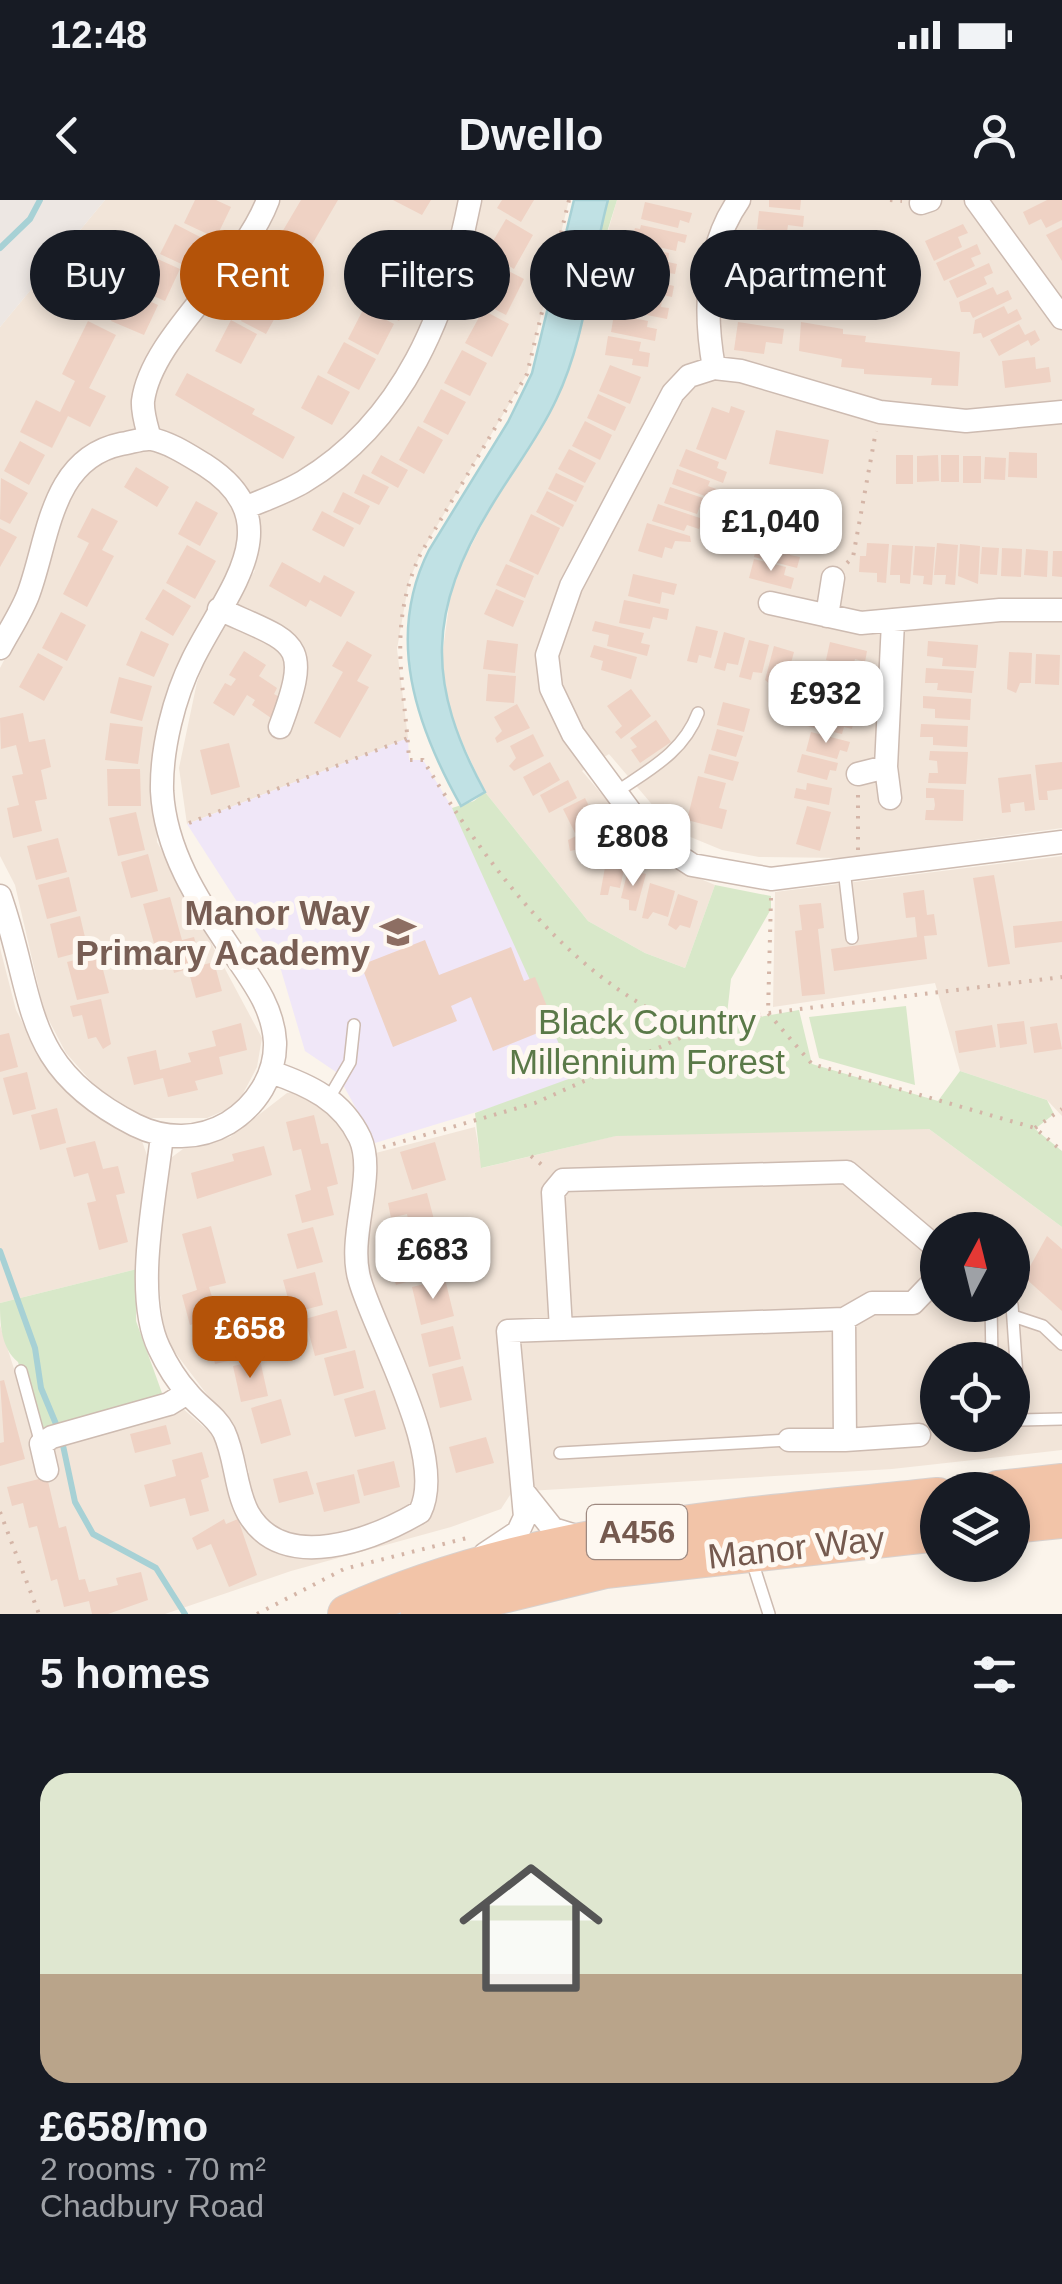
<!DOCTYPE html>
<meta charset="utf-8">
<style>
body{margin:0;font-family:Helvetica,sans-serif;background:#20242c;color:#f1f3f6;height:100vh;display:flex;flex-direction:column;font-size:38px;white-space:nowrap}
*{box-sizing:border-box;margin:0}
p{font-size:32px;color:#9ea1a6}
.icon{flex:none;width:55px;height:55px;fill:none;stroke:currentColor;stroke-width:2;stroke-linecap:round;stroke-linejoin:round}
.map{position:relative;height:1414px;overflow:hidden}
.drawer{display:flex;flex-direction:column;background:#171b24;flex:1}
.drawer>*{flex:none}
.guide{position:absolute;left:30px;top:30px;width:1002px;height:90px;display:flex;gap:20px}
.needle{width:65px;rotate:7deg}
.controls{position:absolute;left:920px;top:1012px;display:grid;gap:20px}
.controls a{display:grid;place-items:center;width:110px;height:110px;border-radius:50%;background:#171b24;box-shadow:0 5px 15px #0003;font-size:50px}
.price{position:absolute;translate:-50% -85px;padding:0 22px;border-radius:20px;background:#fff;color:#222;font-size:32px;line-height:65px;filter:drop-shadow(0 2px 5px #0008)}
.price::after{content:'';position:absolute;left:50%;top:60px;width:30px;height:22px;margin-left:-15px;background:inherit;clip-path:polygon(0 0,100% 0,50% 100%)}
.price.active{background:#b45309;color:#fff}
ul{padding:0;list-style:none}
li{display:grid;align-content:center;gap:20px;height:530px;padding:0 40px}
li span{display:grid;place-items:center;height:310px;border-radius:30px;color:#555}
li>.icon{margin-inline-start:auto}
span .icon{width:180px;height:180px;fill:#fffc;stroke-width:1}
li b{font-size:42px}
h2{display:flex;justify-content:space-between;align-items:center;height:120px;padding:0 40px;font-size:42px}
.tag{padding:0 35px;border-radius:45px;background:#171b24;box-shadow:0 5px 15px #0003;font-size:35px;line-height:90px}
.tag.active{background:#b45309;color:#fff}
.status{display:flex;justify-content:space-between;align-items:center;height:70px;padding:0 50px;background:#171b24;direction:ltr}
.status svg{height:28px;fill:currentColor}
header{display:flex;justify-content:space-between;align-items:center;height:130px;padding:0 40px;background:#171b24;font-size:45px;font-weight:600}
.map>svg:first-child{display:block}
.residential{fill:#f2e5d9;fill-rule:evenodd}
.industrial{fill:#ede7e3}
.education{fill:#f0e7f8}
.green{fill:#d8e8c9}
.water{fill:#c0e1e4;stroke:#a7d1d5;stroke-width:2.5}
.lines{fill:none;stroke-linecap:round;stroke-linejoin:round}
.stream{stroke:#a7d1d5;stroke-width:6}
.building{fill:#efd2c4}
.service-casing{stroke:#cdbbb1;stroke-width:14}
.minor-casing{stroke:#cdbbb1;stroke-width:25}
.trunk-casing{stroke:#d8d1ce;stroke-width:40}
.path{stroke:#d4b5a7;stroke-width:4;stroke-dasharray:2.5 8;stroke-linecap:butt}
.service{stroke:#fff;stroke-width:11}
.minor{stroke:#fff;stroke-width:22}
.trunk{stroke:#f2c4a8;stroke-width:38}
.labels{text-anchor:middle;dominant-baseline:central;stroke-width:10;stroke-linejoin:round;paint-order:stroke}
.shield{fill:#fef8f1;stroke:#9e8980;stroke-width:2.5}
.shield-label{font-size:32px;font-weight:bold;fill:#755a4f}
.education-label{font-size:35px;font-weight:bold;fill:#785e54;stroke:#fef8f1;text-anchor:end}
.park-label{font-size:35px;fill:#5a7948;stroke:#fef8f1}
.street-label{font-size:35px;fill:#755a4f;stroke:#fef8f1}
</style>
<div class="status"><b>12:48</b><svg viewBox="0 0 49 12"><path d="M0 12V9h3v3zM5 12V6h3v6zM10 12V3h3v9zM15 12V0h3v12zM26 1h20v11H26zM47 4h2v5h-2z"/></svg></div>
<header><svg class="icon" aria-label="back" viewBox="0 0 24 24"><path d="M15 5l-7 7 7 7"/></svg>Dwello<svg class="icon" aria-label="person" viewBox="0 0 24 24"><circle cx="12" cy="8" r="4"/><path d="M4 21q1-7 8-7t8 7"/></svg></header>
<div class="map">
<svg width="1062" height="1414" viewBox="0 0 1062 1414">
<rect width="100%" height="100%" fill="#fbf4eb"/>
<!-- residential -->
<path class="residential" d="M105,0H569L527,174L421,353L409,381L397,449L408,538L187,624L179,568L197,482L208,454L255,370L233,364L174,470L154,554L157,642L262,838L257,867L237,905L207,918H145L96,887L66,853L44,811L15,685L0,656V468L31,408L15,399L0,423V127Z
M617,0H1062V628L844,658L759,657L722,650L688,636L661,615L609,554L582,571L639,638L686,673L715,685L685,768L645,753L588,721L485,592L448,511L440,472L452,383L490,309L536,236L575,145Z
M1062,656V916L1047,900L960,871L935,783L773,807L775,692Z
M0,748L16,810L46,868L78,901L142,941L149,961L137,1069L0,1103Z
M301,891L372,954L475,927L482,968L776,897L929,929L1062,1027V1250L892,1269L512,1292L501,1309L451,1327L291,1371L165,1414H0V1125L39,1247L181,1207L212,1234L229,1279L249,1273L239,1237L165,1139L157,1069L168,960L183,949L230,937L287,893ZM938,1030H1012V1105H938ZM938,1160H1012V1235H938Z"/>
<!-- industrial -->
<path class="industrial" d="M0,0H105L0,127Z"/>
<!-- education -->
<path class="education" d="M408,538L409,560H423L467,632L674,832L545,891L375,943L336,872L305,851L281,770L187,624Z"/>
<!-- green -->
<path class="green" d="M608,0H617L586,100Z
M485,592L588,721L645,753L685,768L715,685L771,696V709L731,779L726,823L799,810L812,864L938,901L960,871L1047,900L1054,914L1035,929L1062,951V1027L929,929L616,936L481,968L475,913L574,877L452,608L474,601Z
M906,806L915,885L819,858L809,817Z
M137,1069L136,1121L162,1193L147,1202L40,1233L18,1162C1,1148 0,1124 0,1103Z"/>
<!-- water -->
<path class="water" d="M574,0H608C590,66 586,138 556,200C539,237 513,270 492,305C427,411 426,484 485,592L461,606C416,526 385,437 429,350L508,222L532,173Z"/>
<g class="lines">
<!-- stream -->
<path class="stream" d="M0,48L30,19L40,0
M0,1051L35,1148L41,1188L61,1236L75,1302L93,1334L156,1368L185,1414"/>
</g>
<!-- building -->
<path class="building" d="M195,0H216L231,7L216,38L184,23Z
M301,0H338L303,60L275,44Z
M393,0H431L422,15Z
M502,0H534L521,22L497,8Z
M769,0H801L800,10L769,7Z
M1047,0H1062V20L1046,28L1041,19L1029,25L1023,12Z
M645,2L692,13L689,23L680,20L678,28L641,19Z
M759,11L804,16L803,27L788,25L787,32L757,29Z
M506,19L533,35L514,69L486,53Z
M175,24L204,39L190,68L160,54Z
M963,24L968,33L958,37L962,47L934,61L925,41Z
M641,25L687,35L685,43L678,41L676,51L631,41L635,28L640,29Z
M1062,27V61L1046,35Z
M407,32L431,45L419,66L427,70L420,83L389,66Z
M749,33L779,37L777,54L747,50Z
M831,33L900,46L898,76L875,74V69L830,61Z
M977,44L981,54L971,58L975,66L944,81L936,63Z
M634,47L669,53L668,62L677,64L675,74L631,67Z
M144,53L180,69L165,101L130,86Z
M279,53L305,69L286,100L260,85Z
M747,55L789,60L787,79L744,74Z
M989,63L993,73L984,77L987,84L957,98L949,81Z
M495,64L524,79L506,115L477,100Z
M386,70L418,87L399,121L368,104Z
M630,70L667,78L666,84L674,86L672,97L626,87Z
M745,78L774,82L772,98L743,94Z
M993,87L997,95L1008,90L1012,99L973,118L970,112H961L959,102Z
M258,89L283,103L266,134L241,121Z
M125,90L158,105L144,135L111,121Z
M625,93L662,100L661,107L669,108L667,119L622,110Z
M740,99L768,103L766,120L737,117Z
M1004,106L1008,114L1017,109L1022,119L983,138L981,133L973,134L975,120Z
M364,108L394,124L378,155L348,139Z
M483,110L509,124L492,157L465,143Z
M614,114L648,121L647,127L657,129L655,141L611,132Z
M231,120L257,134L241,164L215,151Z
M88,121L116,135L89,188L106,196L90,227L68,216L52,248L20,232L36,200L60,212L75,181L62,174Z
M738,122L784,129L782,144L766,142L764,154L734,150Z
M801,122L843,129V134L866,136L865,142L960,152L958,186L931,185L932,178L864,174V169L841,167L842,159L799,151Z
M1019,124L1025,135L1035,130L1040,140L1031,146L1028,140L999,156L990,140Z
M608,136L641,142L639,151L650,153L648,167L632,165L633,159L605,155Z
M344,142L376,159L359,190L327,173Z
M462,150L487,163L470,196L444,183Z
M1035,157L1036,169L1049,167L1051,182L1005,188L1002,161Z
M610,165L641,177L630,204L599,191Z
M187,173L255,209L252,214L295,237L283,259L175,195Z
M318,175L350,192L332,225L301,208Z
M441,189L466,202L448,235L423,222Z
M598,194L626,207L615,231L587,218Z
M731,206L745,211L726,260L696,249L712,207L729,213Z
M585,221L612,235L600,260L572,246Z
M418,226L443,240L424,274L399,260Z
M776,230L829,240L823,274L769,264Z
M20,241L45,255L29,285L4,271Z
M569,249L596,263L585,283L558,269Z
M686,249L719,262L717,268L727,272L723,283L679,266Z
M1009,252L1037,253V278L1008,277Z
M381,255L408,270L398,288L371,273Z
M896,255H913V284H896Z
M938,255L939,281L917,282V256Z
M941,255H959V282H941Z
M963,256H981V283H963Z
M985,257L1006,258L1005,280L984,279Z
M136,267L169,287L157,307L124,287Z
M677,269L710,281L708,286L719,290L716,300L672,284Z
M556,273L584,286L576,302L548,289Z
M363,274L389,287L379,305L354,293Z
M1,278L28,293L10,324L0,319Z
M670,287L703,298L697,314L664,303Z
M547,291L574,305L563,327L536,312Z
M343,292L370,306L360,325L333,312Z
M771,298L804,306L802,314L812,316L809,328L766,316Z
M196,301L218,313L200,346L178,334Z
M658,304L703,319L699,329L687,325L684,331L652,321Z
M92,308L118,321L102,350L114,356L87,407L63,394L89,343L77,337Z
M322,311L354,328L344,347L312,330Z
M531,314L560,328L538,375L509,361Z
M765,319L798,328L796,335L806,337L802,349L792,346L790,355L800,357L797,368L754,357Z
M647,323L690,336L691,342L675,341L672,349L665,347L662,358L638,351Z
M0,328L17,337L0,367Z
M867,343L889,344L886,383L877,382V373L859,372L860,356H866Z
M937,343L958,345L955,385L945,384L946,375H934Z
M960,344L980,346L978,384L958,376Z
M187,345L216,361L195,399L166,383Z
M892,345L913,346L910,384L900,383V375H890Z
M915,346L935,347L932,385L923,384L924,376L913,375Z
M982,347L999,348L997,375L980,374Z
M1002,348L1022,349L1021,377L1001,376Z
M1026,349L1048,351L1047,377L1024,375Z
M1053,351H1062V377L1052,376Z
M754,359L786,367L784,375L794,378L791,389L749,378Z
M282,362L320,383L324,375L355,392L341,417L310,400L306,407L269,386Z
M506,364L534,376L525,398L496,385Z
M633,374L677,384L674,395L662,392L660,404L628,396Z
M163,389L191,406L173,436L145,419Z
M496,389L524,401L513,427L484,414Z
M624,400L669,409L667,420L653,417L650,429L619,423Z
M61,412L86,425L67,461L42,448Z
M595,421L644,433L641,443L650,445L647,456L607,446L609,435L592,431Z
M696,426L718,431L711,458L699,455L697,463L687,461Z
M141,431L169,444L154,477L126,465Z
M724,432L745,438L738,465L727,463L725,471L714,468Z
M487,440L518,444L515,473L483,469Z
M749,440L769,445L762,473L753,472L751,480L739,477Z
M347,441L372,455L357,481L369,487L340,538L314,523L343,472L332,466Z
M928,441L978,445L976,468L942,466L943,458L927,456Z
M830,442L867,451L865,462L855,459L853,467L826,460Z
M594,445L637,457L631,479L601,470L603,461L590,457Z
M774,446L794,452L786,481L778,479L772,486L765,480Z
M244,451L266,465L259,476L277,488L274,494L283,499L271,518L252,505L255,500L247,495L234,516L213,503L225,483L231,486L236,479L229,475Z
M1009,452L1032,453L1031,483H1020L1016,493L1007,489Z
M38,453L63,467L44,501L19,487Z
M1036,454L1060,455L1059,485L1035,484Z
M829,464L866,473L863,484L856,483L855,491L819,482L817,474L827,473Z
M926,468L974,471L972,493L937,490L938,483H925Z
M488,474L516,476L514,503L486,501Z
M119,477L152,486L142,521L110,513Z
M822,488L859,496L857,505L851,504L849,512L807,503L810,491L821,493Z
M631,489L651,516L621,539L615,532L622,526L607,506Z
M923,496L971,499L970,520L935,518V509L923,508Z
M723,502L750,509L744,532L717,525Z
M517,504L530,528L497,543L495,538L502,531L494,517Z
M816,510L854,519L852,529L844,527L842,534L802,525L805,515L815,517Z
M23,513L29,542L45,539L51,567L41,570L47,599L35,601L42,631L13,638L7,608L19,605L12,576L23,574L16,545L1,549L0,518Z
M656,520L671,542L640,563L631,550L637,547L630,538Z
M110,523L143,527L138,564L105,560Z
M921,524L968,526L967,547L933,545V537H920Z
M717,529L743,536L736,557L711,550Z
M811,532L850,542L847,552L840,550L837,559L806,551Z
M533,534L544,556L514,571L509,566L516,558L510,546Z
M229,543L240,587L211,595L200,550Z
M930,551L968,552L966,584L928,583L929,573H938L937,561L929,560Z
M709,554L739,562L733,581L704,573Z
M802,554L838,563L836,571L830,570L827,580L797,572Z
M550,562L560,580L533,596L523,577Z
M1062,562V589L1047,591L1048,600H1039L1035,565Z
M107,569H140L141,606H108Z
M1031,574L1035,610L1025,611L1024,602L1010,604L1011,612L1002,613L998,578Z
M698,576L726,583L719,608L727,610L722,629L687,620Z
M568,580L577,598L549,613L540,595Z
M807,583L832,588L829,605L794,598L796,588L806,590Z
M926,588L964,590L963,621L925,620L926,610H934L935,605L934,598H926Z
M585,598L597,622L575,633L563,609Z
M807,606L831,612L820,651L796,644Z
M136,612L145,650L118,656L109,618Z
M596,626L606,645L584,656L580,649L570,651L568,640Z
M58,638L67,672L36,680L27,646Z
M148,654L158,691L131,698L121,662Z
M607,656L626,660L620,688L610,686L608,695H600Z
M628,670L646,674L636,711L629,710V700L621,698Z
M994,675L1010,764L988,767L973,678Z
M69,677L77,711L47,719L38,685Z
M650,683L675,691L668,717L653,712L648,719L642,718Z
M924,690L927,715L934,714L937,735L924,736L927,759L834,771L831,749L917,737L915,717L906,718L903,693Z
M678,694L698,701L690,728L680,725L676,730L668,725Z
M170,697L182,740L194,737L202,765L214,762L222,791L196,798L188,769L174,773L167,744L155,747L143,704Z
M821,703L824,728L818,729L825,794L802,796L795,731L802,730L799,705Z
M80,716L88,750L58,758L50,724Z
M1062,721V742L1015,748L1013,726Z
M425,740L439,775L511,747L524,781L535,777L555,826L493,851L471,797L451,806L457,821L393,847L361,765Z
M99,754L109,793L77,800L67,762Z
M101,799L111,844L103,849L96,837L88,839L82,815L73,817L70,806Z
M1024,821L1027,844L1000,848L997,824Z
M241,823L247,850L219,857L223,874L195,881L198,890L168,897L163,878L134,885L127,857L156,850L160,870L191,862L188,853L216,846L212,831Z
M1057,823L1062,849L1034,853L1030,827Z
M992,825L996,847L959,853L955,831Z
M9,833L18,867L0,872V835Z
M27,872L36,909L13,915L3,878Z
M57,908L66,943L40,950L31,915Z
M314,915L321,944L328,943L338,984L327,987L334,1015L302,1023L295,995L311,990L301,949L293,951L286,922Z
M95,941L103,969L118,966L125,993L116,995L128,1042L99,1050L87,1003L96,1001L88,973L74,977L66,948Z
M435,942L446,980L412,990L400,952Z
M264,946L272,975L197,999L191,973L234,961L232,954Z
M427,993L436,1027L411,1033L407,1014L391,1018L388,1003Z
M211,1026L226,1083L209,1087L218,1117L190,1125L182,1095L197,1090L182,1034Z
M313,1027L323,1062L297,1069L287,1034Z
M1047,1036L1062,1049V1111L1024,1077Z
M416,1038L427,1076L396,1085L384,1048Z
M315,1072L323,1105L292,1113L283,1080Z
M445,1079L454,1116L421,1125L412,1087Z
M337,1110L347,1148L315,1156L305,1119Z
M233,1123L241,1158L215,1164L207,1129Z
M453,1126L461,1159L429,1167L421,1134Z
M355,1150L364,1188L334,1196L324,1158Z
M260,1160L268,1196L241,1202L233,1166Z
M463,1166L472,1200L440,1208L432,1174Z
M4,1180L25,1259L0,1266V1243L4,1242L0,1181Z
M375,1190L386,1229L355,1237L344,1199Z
M281,1199L291,1235L261,1244L251,1208Z
M166,1225L171,1244L135,1253L130,1234Z
M486,1237L494,1263L456,1273L449,1247Z
M202,1252L209,1277L201,1280L209,1311L190,1316L185,1298L150,1307L144,1285L176,1276L172,1260Z
M394,1261L400,1287L364,1296L357,1270Z
M307,1271L314,1294L279,1303L273,1279Z
M354,1274L360,1303L324,1312L316,1283Z
M47,1277L59,1328L66,1326L79,1380L85,1379L89,1392L118,1385L116,1378L141,1372L148,1400L108,1414H92L89,1401L64,1407L57,1379L51,1381L37,1326L29,1328L23,1303L12,1306L7,1287Z
M224,1319L226,1324L238,1319L257,1375L229,1387L211,1344L197,1350L192,1338Z"/>
<g class="lines">
<defs>
<path id="service" d="M615,593C648,570 683,553 698,513
M844,669L852,738
M329,898L350,862L354,825
M991,1105L992,1160
M1012,1105L1020,1220L1062,1219
M1013,1116L1043,1126L1062,1144
M21,1171L41,1244
M560,1253L789,1240
M752,1361L769,1414"/>
<path id="minor" d="M976,0L1062,118
M921,3L930,0
M714,168C704,113 705,48 739,0
M1062,212L966,221L880,212L741,171L714,168L689,176L673,193L571,386L547,455L551,488L573,534L649,637L692,665L771,679L1062,642
M150,239C147,227 142,213 143,201C151,137 241,71 268,0
M247,307C266,299 286,292 303,282C405,221 448,111 470,0
M770,403L861,423L1000,410H1062
M219,409C296,444 313,440 280,527
M827,416L833,378
M0,448C9,431 21,413 28,395C49,339 50,259 121,244C130,243 142,238 151,239C169,242 190,256 205,265C294,322 226,392 193,459C174,497 161,549 162,591C165,650 198,701 230,748C250,778 273,805 275,842C276,875 256,906 228,923C199,940 165,940 135,925C19,866 37,801 0,696
M858,574L886,567
M890,598L886,567L893,422
M162,935C156,994 133,1094 159,1148C166,1163 177,1181 188,1193C199,1207 216,1216 224,1232C236,1258 235,1289 248,1313C283,1375 374,1339 420,1312C448,1257 376,1136 360,1081C346,1037 377,976 360,938C342,900 309,885 271,872
M844,1119L872,1103H913L938,1077
M561,1129L553,992L563,980L847,972L938,1049
M845,1240L919,1235
M47,1270L41,1244L52,1237L169,1204L187,1193
M526,1295L553,1329L579,1337
M485,1354L518,1332L525,1317L508,1131L844,1119L845,1240H789"/>
<path id="trunk" d="M998,1290L1062,1283
M1012,1324L1062,1319
M347,1414C533,1330 737,1318 938,1297
M420,1414L605,1369L938,1332"/>
</defs>
<!-- service casing -->
<use href="#service" class="service-casing"/>
<!-- minor casing -->
<use href="#minor" class="minor-casing"/>
<!-- trunk casing -->
<use href="#trunk" class="trunk-casing"/>
<!-- path -->
<path class="path" d="M569,0L527,174L421,353C386,427 405,484 409,560H423C489,668 573,784 696,831
M890,0L902,1
M847,363L853,357L876,231
M189,623L408,538
M858,650V594
M771,698L768,813L812,864L1035,928L1062,951
M1035,928L1062,909
M383,947L535,903L696,831L768,813L1062,777
M531,956L547,969
M0,1312L39,1414
M257,1414L344,1369L471,1337"/>
<!-- service -->
<use href="#service" class="service"/>
<!-- minor -->
<use href="#minor" class="minor"/>
<!-- trunk -->
<use href="#trunk" class="trunk"/>
</g>
<!-- icons -->
<defs>
<symbol id="school-bare" viewBox="-9 -9 18 18"><path d="M0-5L7-2L0 1L-7-2ZM-4 1L0 2.5L4 1V4Q0 6-4 4Z" fill="#8d6e63" stroke="#fef8f1" stroke-width="2.5" paint-order="stroke"/></symbol>
</defs>
<g fill-rule="evenodd">
<use href="#school-bare" x="373" y="707" width="50" height="50"/>
</g>
<g class="labels">
<!-- shield labels -->
<rect class="shield" x="587" y="1305" width="100" height="54" rx="8"/>
<g class="shield-label">
<text x="637" y="1332">A456</text>
</g>
<!-- education labels -->
<g class="education-label">
<text x="370" y="712">Manor Way<tspan x="370" dy="40">Primary Academy</tspan></text>
</g>
<!-- park labels -->
<g class="park-label">
<text x="647" y="821">Black Country<tspan x="647" dy="40">Millennium Forest</tspan></text>
</g>
<!-- street labels -->
<g class="street-label">
<text transform="translate(796 1347) rotate(-6)">Manor Way</text>
</g>
</g>
</svg>
<div class="controls">
<a><svg class="needle" viewBox="-14 -14 28 28"><path d="M0-13l5 13h-10z" fill="#e53935"/><path d="M0 13l5-13h-10z" fill="#9ea1a6"/></svg></a>
<a><svg class="icon" aria-label="locate" viewBox="0 0 24 24"><circle cx="12" cy="12" r="6"/><path d="M12 2v4M12 18v4M2 12h4M18 12h4"/></svg></a>
<a><svg class="icon" aria-label="layers" viewBox="0 0 24 24"><path d="M12 4l9 5-9 5-9-5zM3 14l9 5 9-5"/></svg></a>
</div>
<b class="price" style="left:771px;top:374px">£1,040</b>
<b class="price" style="left:826px;top:546px">£932</b>
<b class="price" style="left:633px;top:689px">£808</b>
<b class="price" style="left:433px;top:1102px">£683</b>
<b class="price active" style="left:250px;top:1181px">£658</b>
<div class="guide">
<a class="tag">Buy</a>
<a class="tag active">Rent</a>
<a class="tag">Filters</a>
<a class="tag">New</a>
<a class="tag">Apartment</a>
</div>
</div>
<section class="drawer">
<h2>5 homes<svg class="icon" aria-label="filters" viewBox="0 0 24 24"><path d="M4 7h16M4 17h16"/><circle cx="9" cy="7" r="2"/><circle cx="15" cy="17" r="2"/></svg></h2>
<ul>
<li><span style="background:linear-gradient(#dfe7d0 65%,#b9a48a 0)"><svg class="icon" aria-label="home" viewBox="0 0 24 24"><path d="M3 11l9-7 9 7M6 9v11h12V9"/></svg></span><div><b>£658/mo</b><p>2 rooms · 70 m²</p><p>Chadbury Road</p></div></li>
</ul>
</section>
